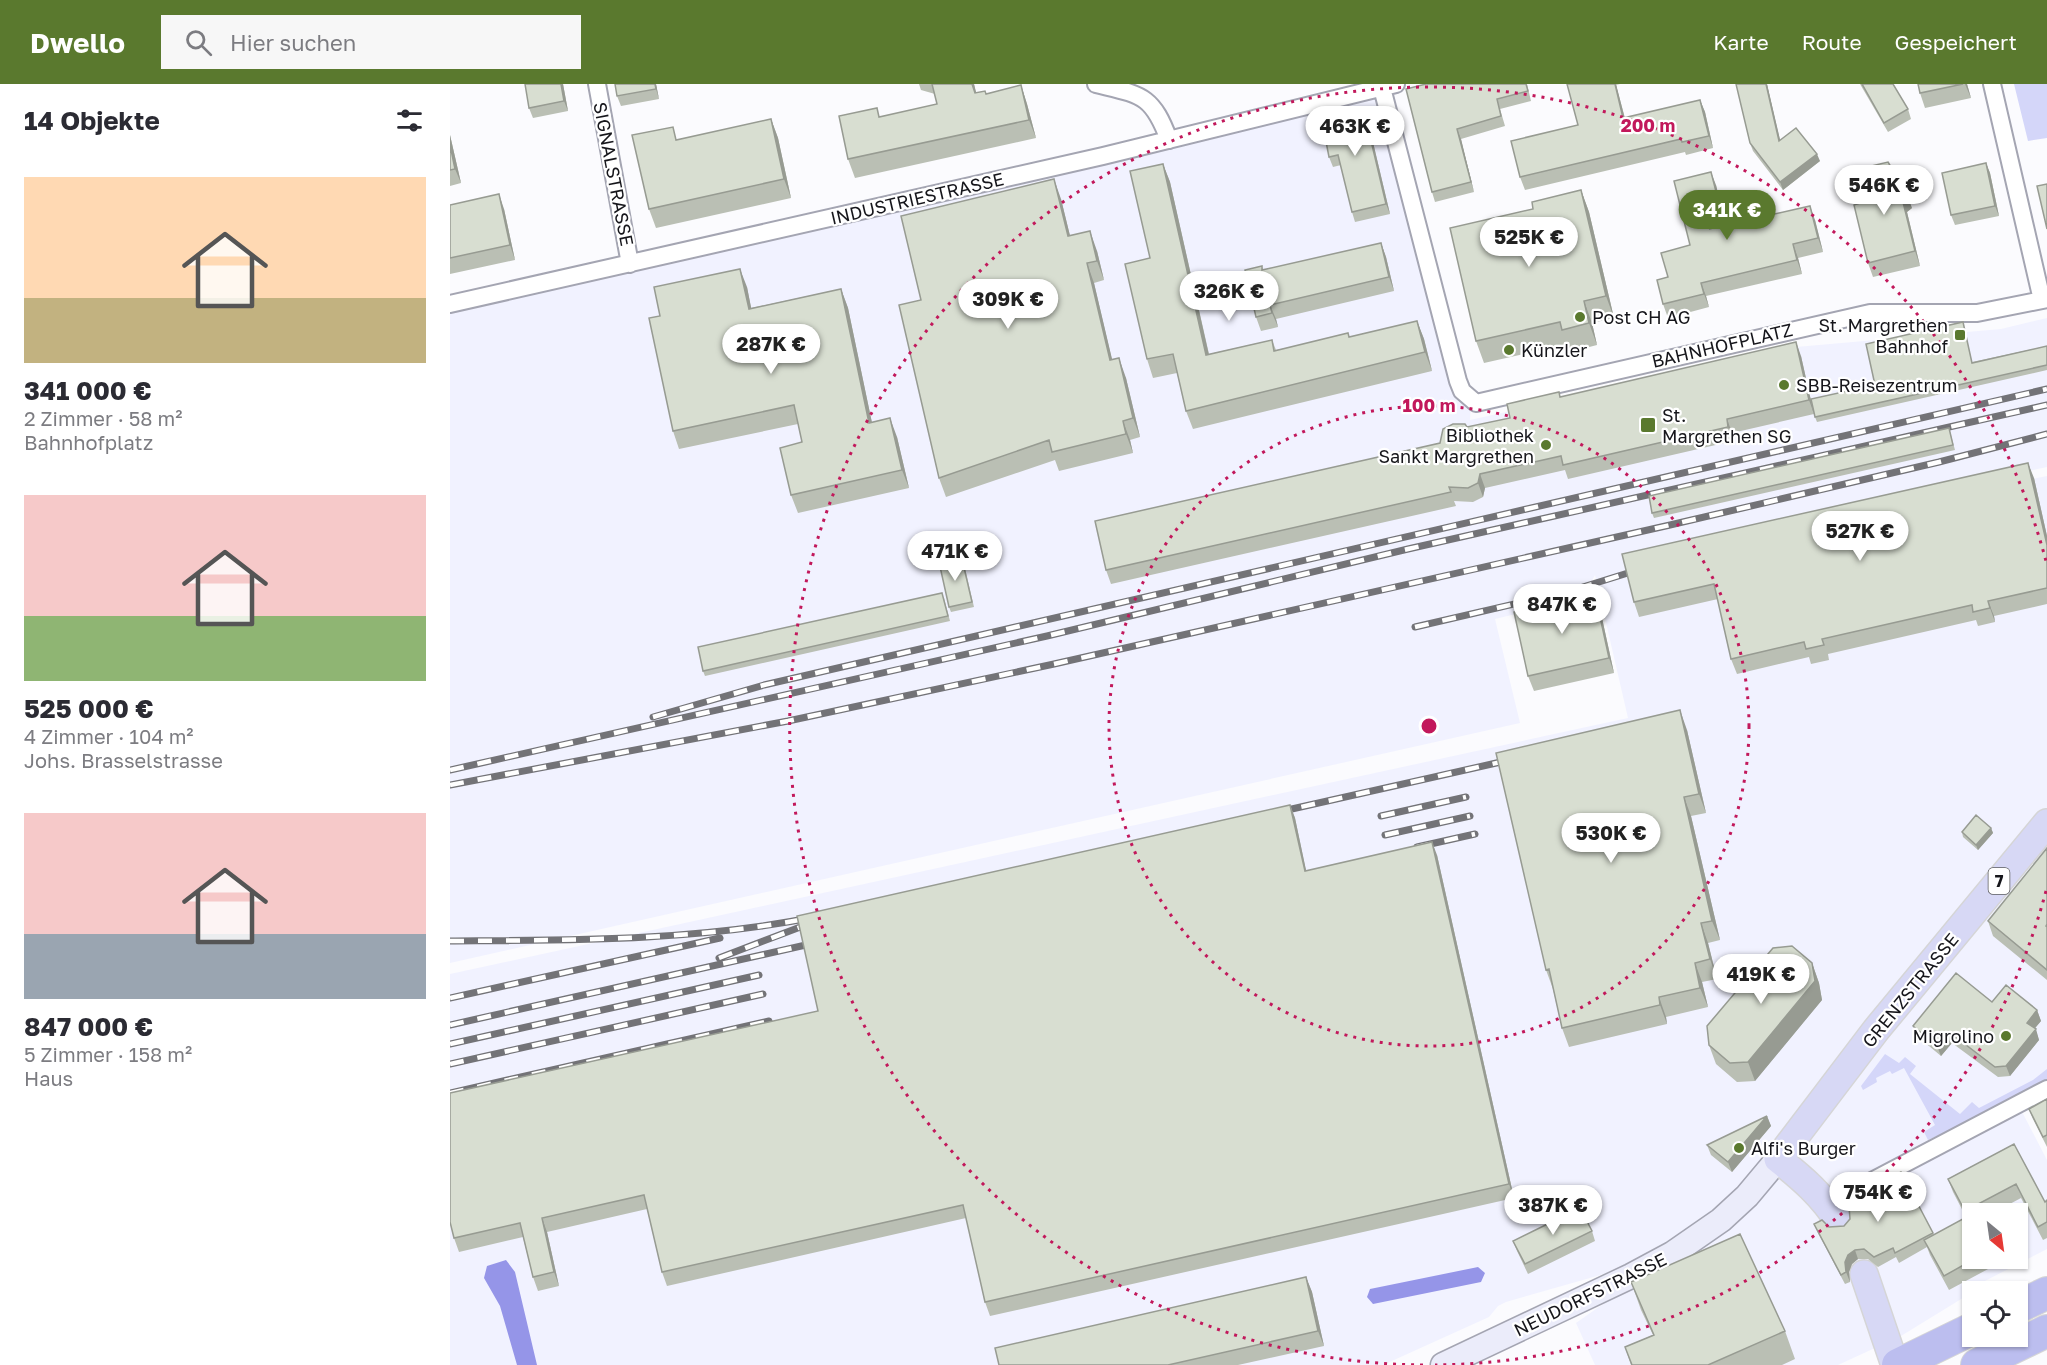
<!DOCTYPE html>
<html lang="de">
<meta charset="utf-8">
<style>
body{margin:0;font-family:"Golos Text",sans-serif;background:#f7f7f7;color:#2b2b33;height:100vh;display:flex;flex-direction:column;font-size:22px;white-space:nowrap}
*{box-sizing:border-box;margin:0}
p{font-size:20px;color:#7c7c81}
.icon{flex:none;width:33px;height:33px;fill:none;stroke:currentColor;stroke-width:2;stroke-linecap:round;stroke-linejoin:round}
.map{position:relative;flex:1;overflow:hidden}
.panel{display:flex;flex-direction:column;background:#fff;width:450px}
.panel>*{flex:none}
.needle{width:39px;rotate:151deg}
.controls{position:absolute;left:1512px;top:1119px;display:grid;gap:12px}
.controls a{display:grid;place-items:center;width:66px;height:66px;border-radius:0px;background:#fff;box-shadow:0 2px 4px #0004;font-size:30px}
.price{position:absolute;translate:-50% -51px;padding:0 14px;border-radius:21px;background:#fff;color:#222;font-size:20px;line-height:39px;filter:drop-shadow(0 2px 3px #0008)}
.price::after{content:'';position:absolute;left:50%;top:36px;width:18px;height:14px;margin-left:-9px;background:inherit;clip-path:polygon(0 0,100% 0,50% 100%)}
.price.selected{background:#5a792e;color:#fff}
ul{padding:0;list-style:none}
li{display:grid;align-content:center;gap:12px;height:318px;padding:0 24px}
li span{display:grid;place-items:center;height:186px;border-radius:0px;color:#555}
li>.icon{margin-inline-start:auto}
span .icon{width:108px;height:108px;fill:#fffc;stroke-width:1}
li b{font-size:26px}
h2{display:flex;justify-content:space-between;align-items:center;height:72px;padding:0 24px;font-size:26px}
header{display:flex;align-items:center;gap:36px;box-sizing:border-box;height:84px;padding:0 30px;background:#5a792e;color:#fff}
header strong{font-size:28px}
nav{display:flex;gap:33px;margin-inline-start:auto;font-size:21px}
.search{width:420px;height:54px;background:#f7f7f7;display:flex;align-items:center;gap:15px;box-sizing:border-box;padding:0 21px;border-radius:0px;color:#7c7c81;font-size:22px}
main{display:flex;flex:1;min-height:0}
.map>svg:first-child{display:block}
.built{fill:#f1f2ff;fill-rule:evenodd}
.green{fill:#d4d6f9}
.water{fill:#9595e8}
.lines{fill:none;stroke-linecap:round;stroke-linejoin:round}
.street-casing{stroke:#a4a5b2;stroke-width:20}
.secondary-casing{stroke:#a4a5b2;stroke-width:27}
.primary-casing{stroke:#d5d5d6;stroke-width:30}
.highway-casing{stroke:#d5d5d6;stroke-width:34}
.street{stroke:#fff;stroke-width:16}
.secondary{stroke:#ebecfa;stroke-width:24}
.primary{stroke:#d7d8f5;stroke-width:27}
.highway{stroke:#bcbeef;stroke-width:32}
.rail-casing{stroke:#737377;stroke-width:7}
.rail{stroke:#fff;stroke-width:4.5;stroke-dasharray:14;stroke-linecap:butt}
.wall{fill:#babfb4}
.shaded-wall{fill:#979b92}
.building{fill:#d8ded1;stroke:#979b92;stroke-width:1.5}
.ring{fill:none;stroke:#c2185b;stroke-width:3;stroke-dasharray:3 6}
.poi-dot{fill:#5a792e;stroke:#fff;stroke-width:2}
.labels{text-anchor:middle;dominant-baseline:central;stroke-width:4.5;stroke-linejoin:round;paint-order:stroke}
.shield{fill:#fff;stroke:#5c5c5f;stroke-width:1.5}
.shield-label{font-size:16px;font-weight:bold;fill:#16161b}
.street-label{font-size:18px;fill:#16161b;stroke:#fff}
.poi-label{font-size:18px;fill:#16161b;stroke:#fff;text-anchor:start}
.centre{fill:#c2185b;stroke:#fff;stroke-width:3}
.ring-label{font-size:18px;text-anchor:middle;font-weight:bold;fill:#c2185b;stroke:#fff;stroke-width:4.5;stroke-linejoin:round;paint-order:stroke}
</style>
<header>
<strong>Dwello</strong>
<div class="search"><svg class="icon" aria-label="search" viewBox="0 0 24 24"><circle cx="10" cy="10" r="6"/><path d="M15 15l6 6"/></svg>Hier suchen</div>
<nav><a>Karte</a><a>Route</a><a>Gespeichert</a></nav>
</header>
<main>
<section class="panel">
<h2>14 Objekte<svg class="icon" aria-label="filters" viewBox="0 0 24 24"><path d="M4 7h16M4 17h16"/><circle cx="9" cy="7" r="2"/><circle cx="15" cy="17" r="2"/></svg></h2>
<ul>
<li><span style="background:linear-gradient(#ffd9b3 65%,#c2b280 0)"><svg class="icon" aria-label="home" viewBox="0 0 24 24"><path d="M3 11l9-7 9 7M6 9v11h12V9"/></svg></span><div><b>341 000 €</b><p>2 Zimmer · 58 m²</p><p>Bahnhofplatz</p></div></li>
<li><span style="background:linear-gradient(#f6c9c9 65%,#8fb573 0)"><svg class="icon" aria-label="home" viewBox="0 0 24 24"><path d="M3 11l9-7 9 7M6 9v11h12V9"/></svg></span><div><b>525 000 €</b><p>4 Zimmer · 104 m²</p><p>Johs. Brasselstrasse</p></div></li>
<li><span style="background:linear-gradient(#f6c9c9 65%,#9aa5b1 0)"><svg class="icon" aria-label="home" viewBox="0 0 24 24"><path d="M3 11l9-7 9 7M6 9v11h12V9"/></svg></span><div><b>847 000 €</b><p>5 Zimmer · 158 m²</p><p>Haus</p></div></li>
</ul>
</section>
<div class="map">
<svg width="1597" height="1281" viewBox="0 0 1597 1281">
<rect width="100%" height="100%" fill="#fbfbfe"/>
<!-- built -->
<path class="built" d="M932,4L1021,316L1020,336L1346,263L1551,245L1597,234V383L1275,455L1597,392V1005L1568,1020L1597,1076V1165L1533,1198L1534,1201L1451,1252L1388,1281H1145L1126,1239L1224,1170L1056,1218L1048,1222L1039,1233L933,1281H0V890L1178,634L1145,491L1132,514L1045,535L1070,639L0,879V220ZM1522,1130H1568V1174H1522Z"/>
<!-- green -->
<path class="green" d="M1564,0H1597V54L1578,57Z
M1435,970L1449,979L1455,973L1466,982L1460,990L1510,1030L1522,1018L1529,1024L1583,996L1597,985V995L1513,1040L1478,1056L1474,1048L1485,1041L1454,984L1442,990L1440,987L1426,994L1427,998L1413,1006L1411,1002Z"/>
<!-- water -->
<path class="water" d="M56,1176L65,1188L87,1281H67L50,1222L34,1194L37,1182Z
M1028,1183L1035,1189L1031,1198L923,1220L917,1213L920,1205Z"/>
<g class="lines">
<defs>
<path id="street" d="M147,0L180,180
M646,0C691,11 702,10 719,56
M931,0L1008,297L1012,307L1026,319L1420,229H1527L1597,215
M1542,0L1592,216
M0,220L653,72L946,0
M1378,1120L1597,1005"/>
<path id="secondary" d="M993,1281L1181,1192L1222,1170L1271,1136L1297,1112L1328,1075"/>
<path id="primary" d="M1389,1138C1373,1112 1352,1094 1328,1075L1426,946L1597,739
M1414,1190L1445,1281"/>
<path id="highway" d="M1568,1223L1597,1209
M1448,1281L1522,1245
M1527,1281L1597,1247"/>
</defs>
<!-- street casing -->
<use href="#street" class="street-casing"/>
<!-- secondary casing -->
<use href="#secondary" class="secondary-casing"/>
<!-- primary casing -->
<use href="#primary" class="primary-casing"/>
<!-- highway casing -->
<use href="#highway" class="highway-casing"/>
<!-- street -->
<use href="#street" class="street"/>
<!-- secondary -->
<use href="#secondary" class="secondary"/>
<!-- primary -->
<use href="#primary" class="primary"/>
<!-- highway -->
<use href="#highway" class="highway"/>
<defs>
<path id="rail" d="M965,543L1120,507L1194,484
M203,633L314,601L1597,305
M0,686L597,552L958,465L1597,321
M0,701L338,637L604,580L1220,441L1489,378L1597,350
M824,729L1064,675
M931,732L1016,713
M935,751L1020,732
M967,763L1025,750
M0,857C122,856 245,857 365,833
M269,874L353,842
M0,914L270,854
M0,941L369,858
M0,960L309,891
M0,980L313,910
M0,1009L319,937"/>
</defs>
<!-- rail casing -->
<use href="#rail" class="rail-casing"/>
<!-- rail -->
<use href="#rail" class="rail"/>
</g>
<!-- wall -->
<path class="wall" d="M113,0L118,27L83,34L79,24Z
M206,0L209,15L171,22L167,12Z
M469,0H524L526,9L536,10L571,1L577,20L586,54L405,94L398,75L487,20L485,10L471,6Z
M1077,0L1081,17L1050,25L1055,42L1011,55L1024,108L985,118L982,108L956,5Z
M1117,0H1170L1166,1L1175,34L1250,16L1255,28L1263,64L1236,71L1235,68L1075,106L1070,93L1128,41Z
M1286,0H1317L1330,56L1370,77L1333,106L1303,67L1300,59Z
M1410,0H1443L1458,25L1461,35L1438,48Z
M1468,0H1517L1521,14L1475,24L1470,9Z
M917,33L940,130L905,138L902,128L891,81L883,83L879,73Z
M321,35L328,54L341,114L206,144L199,125L227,56Z
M0,51L11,99L0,102Z
M1536,79L1540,89L1549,132L1505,141L1501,131Z
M713,80L720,98L759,270L822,256L826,266L900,253L967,237L974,255L982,287L743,345L736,327L727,289L703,294L697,275L700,174Z
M1266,101L1276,141L1365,136L1373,168L1348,174L1352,190L1256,212L1259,223L1218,234L1213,220L1218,193L1240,161Z
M1131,106L1139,128L1164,234L1142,239L1147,261L1120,268L1117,260L1034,279L1026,257L1083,125Z
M611,115L620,152L647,167L654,196L644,199L662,276L676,294L690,353L680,356L683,369L609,387L605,376L496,413L489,394L471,216Z
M1413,118L1462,124L1457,128L1470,182L1423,193L1418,179Z
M0,121L54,125L65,176L0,190Z
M931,159L936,173L944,207L826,235L828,243L811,247L806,233L812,182L813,186Z
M297,203L301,224L391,205L398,224L422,339L447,353L459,404L348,429L341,411L352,358L348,340L229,365L223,347L210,232Z
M1513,238L1522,278L1597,262V286L1367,338L1365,333L1425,301Z
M1351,272L1364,330L1282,349L1283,357L1118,395L1115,386L1035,404L1033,413L1023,418L1004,417L1006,422L661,500L656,486L990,359L1017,343L1060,334L1111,313Z
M1499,344L1505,366L1204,434L1202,429Z
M1584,394L1597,452V520L1544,532L1545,538L1528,542L1526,536L1378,570L1379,576L1361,580L1359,573L1287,590L1281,575L1268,515L1189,533L1184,518Z
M509,476L514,480L524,523L501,528L499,523Z
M494,514L500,537L255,592L253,587Z
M1150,525L1164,589L1084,607L1078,592Z
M1237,646L1256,729L1241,732L1270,856L1258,859L1267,895L1252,898L1258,923L1216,933L1217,940L1119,963L1112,944L1103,905L1096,886Z
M840,721L845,734L856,787L987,771L1064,1114L540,1232L535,1218L516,1134L217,1202L212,1188L197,1125L97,1148L109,1202L88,1207L83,1193L73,1153L9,1168L4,1154L368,927Z
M1541,744L1543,749L1528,766L1513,753L1512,748Z
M1597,764V896L1543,852L1538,837Z
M1362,879L1369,899L1372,916L1305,997L1287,998L1266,980L1259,961Z
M1542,918L1587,926L1591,937L1585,944L1589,956L1560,992L1548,993L1502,959L1491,972L1467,952L1463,942Z
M1597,1015V1063L1583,1035L1579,1025Z
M1317,1032L1321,1042L1282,1088L1261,1071L1257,1061Z
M1564,1060L1595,1118L1597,1116V1154L1593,1156L1571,1114L1541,1130H1522V1174H1552L1553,1177L1499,1206L1480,1171L1477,1163L1449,1179L1446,1173L1428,1183L1418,1175H1408L1402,1180L1399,1188L1400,1198L1395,1200L1368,1149L1364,1140L1379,1143L1394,1142L1415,1113L1413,1108L1451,1088L1484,1151L1516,1133L1503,1108L1498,1095Z
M1142,1147L1145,1157L1078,1190L1067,1167L1063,1157Z
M856,1193L862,1208L874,1262L788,1281H549Z
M1181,1198L1335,1247L1345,1275L1332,1281H1181L1175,1263L1203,1251L1191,1226Z"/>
<!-- shaded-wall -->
<path class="shaded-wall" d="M111,0H113L118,27L114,17Z
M205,0H206L209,15L206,5Z
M522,0H524L531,28L525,9Z
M1165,0H1166L1178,47L1173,34Z
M1316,0H1317L1332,64L1329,57Z
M1515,0H1517L1521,14Z
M571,1L577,20L586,54L579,36Z
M1250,16L1255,28L1263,64L1259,52Z
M913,23L917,33L940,130L936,120Z
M321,35L328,54L341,114L334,95Z
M1007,45L1011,55L1024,108L1021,98Z
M0,51L11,99L5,85L0,61Z
M1367,70L1370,77L1333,106L1330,98Z
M1536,79L1540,89L1549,132L1545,122Z
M713,80L720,98L763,289L756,271Z
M1261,88L1266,101L1277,149L1259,145Z
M604,95L611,115L625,172L618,152Z
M1131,106L1139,128L1164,234L1156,212Z
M49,110L54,125L65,176L60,161Z
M1457,110L1462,124L1457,128L1470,182L1465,167L1452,114Z
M1360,122L1365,136L1373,168L1368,154Z
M640,147L647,167L654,196L647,177Z
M931,159L936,173L944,207L939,193Z
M1343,160L1348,174L1352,190L1347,176Z
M637,179L644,199L667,296L660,276Z
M290,185L297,203L305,243L299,225Z
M1251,199L1256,212L1259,223L1254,210Z
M391,205L398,224L426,358L419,339Z
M1134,217L1142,239L1147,261L1139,239Z
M820,221L826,235L828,243L822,229Z
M967,237L974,255L982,287L975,268Z
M1346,258L1351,272L1364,330L1359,316Z
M669,274L676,294L690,353L683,334Z
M440,334L447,353L459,404L452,386Z
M1277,335L1282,349L1283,357L1278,343Z
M673,337L680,356L683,369L676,350Z
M1578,379L1584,394L1597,452V461Z
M1030,390L1035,404L1033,413L1028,399Z
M1145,510L1150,525L1164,589L1159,574Z
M1538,517L1544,532L1545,538L1540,524Z
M1230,626L1237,646L1256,729L1249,710Z
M1234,713L1241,732L1270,856L1262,837Z
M840,721L845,734L859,800L855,787Z
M1541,744L1543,749L1528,766L1526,761Z
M982,758L987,771L1064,1114L1059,1100Z
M1251,839L1258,859L1267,895L1260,875Z
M1245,879L1252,898L1258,923L1250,904Z
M1362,879L1369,899L1372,916L1305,997L1298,978Z
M1209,913L1216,933L1217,940L1210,921Z
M1587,926L1591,937L1581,949L1577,939Z
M1586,945L1589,956L1560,992L1556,982Z
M1499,948L1502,959L1491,972L1487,962Z
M1317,1032L1321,1042L1282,1088L1278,1078Z
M92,1134L97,1148L109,1202L104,1188Z
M1405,1166L1408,1175L1402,1180L1399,1188L1400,1198L1396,1188L1395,1178L1398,1171Z
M856,1193L862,1208L874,1262L868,1247Z"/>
<!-- building -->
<path class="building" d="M75,0H111L114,17L79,24Z
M165,0H205L206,5L167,12Z
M482,0H522L525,9L535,7L536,10L571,1L579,36L398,75L389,32L427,24L429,33L487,20Z
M976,0H1076L1078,7L1047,15L1051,32L1007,45L1021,98L982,108L956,5Z
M1117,0H1165L1173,34L1250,16L1259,52L1232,58L1231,55L1070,93L1061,57L1128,41Z
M1286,0H1316L1329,57L1346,44L1367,70L1330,98L1300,59Z
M1412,0H1443L1458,25L1434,39Z
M1468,0H1513L1470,9Z
M913,23L936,120L902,128L888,71L879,73L871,32Z
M321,35L334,95L199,125L182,51L223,43L226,56Z
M0,61L5,85L0,86Z
M1438,78L1457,110L1452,114L1465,167L1418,179L1404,121L1413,118L1410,103L1421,100L1417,83Z
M1536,79L1545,122L1501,131L1492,89Z
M713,80L756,271L822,256L824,267L898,249L899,253L967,237L975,268L736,327L723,270L697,275L675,180L700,174L680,87Z
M1261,88L1273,135L1259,145L1360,122L1368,154L1343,160L1347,176L1251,199L1254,210L1213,220L1207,196L1218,193L1211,169L1240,161L1224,97Z
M604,95L618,152L640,147L647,177L637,179L660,276L669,274L683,334L673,337L676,350L602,368L599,356L489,394L449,221L471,216L451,132Z
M1597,100V145L1587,102Z
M1131,106L1156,212L1134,217L1139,239L1112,246L1110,238L1026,257L1000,144L1083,125L1082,118Z
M49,110L60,161L0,174V121Z
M931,159L939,193L820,221L822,229L806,233L795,186L812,182V186Z
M290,185L299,225L391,205L419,339L440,334L452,386L341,411L330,364L352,358L344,321L223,347L199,234L210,232L204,203Z
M1513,238L1522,279L1597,262V281L1365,333L1361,315L1425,301L1416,260Z
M1346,258L1359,316L1277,335L1278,343L1113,381L1111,372L1030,390L1028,399L1018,404L999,403L1001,408L656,486L645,437L990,359L993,345L1003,340H1015L1017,343L1060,334L1057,320L1109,308L1110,313Z
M1499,344L1503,361L1202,429L1199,412Z
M1578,379L1597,461V504L1538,517L1540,524L1523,528L1522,521L1372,555L1374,561L1356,565L1354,558L1281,575L1264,500L1184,518L1172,470Z
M508,473L509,476L512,475L522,518L499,523L489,478Z
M492,509L498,532L253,587L248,563Z
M1145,510L1159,574L1078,592L1064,528Z
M1230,626L1249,710L1234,713L1262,837L1251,839L1260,875L1245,879L1250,904L1209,913L1210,921L1112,944L1099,885L1096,886L1046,669Z
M840,721L855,787L982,758L1059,1100L535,1218L513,1121L212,1188L194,1111L92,1134L104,1188L83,1193L70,1139L4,1154L0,1138V1009L368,927L347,832Z
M1526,731L1541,744L1526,761L1512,748Z
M1597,764V840L1596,842L1597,843V886L1538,837Z
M1342,862L1362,879L1365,897L1298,978L1280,979L1259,961L1257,942L1323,864Z
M1506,889L1542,918L1556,901L1587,926L1577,939L1586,945L1556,982L1545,983L1499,948L1487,962L1463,942Z
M1597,1015V1051L1593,1053L1579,1025Z
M1317,1032L1278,1078L1257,1061Z
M1564,1060L1595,1118L1597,1116V1138L1588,1143L1566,1100L1515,1127L1498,1095Z
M1451,1088L1483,1149L1445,1169L1443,1164L1424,1173L1414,1165L1405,1166L1398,1171L1395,1178L1396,1188L1391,1191L1364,1140L1372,1136L1379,1143L1394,1142L1400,1135L1399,1122L1416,1113L1413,1108Z
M1130,1124L1142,1147L1075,1180L1063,1157Z
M1522,1130V1174H1526L1494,1192L1474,1156Z
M1290,1150L1335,1247L1258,1281H1182L1175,1263L1204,1251L1181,1198Z
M856,1193L868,1247L718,1281H549L545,1264Z"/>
<!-- distance rings -->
<g class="ring">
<circle cx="979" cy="642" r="320"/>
<path d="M1596 807A639 639 0 0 1 985 1281M973 1281A639 639 0 1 1 1596 477"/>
</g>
<!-- markers -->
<g class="poi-dot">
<circle cx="1130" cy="233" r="6"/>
<rect x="1504" y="245" width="12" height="12" rx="3"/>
<circle cx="1059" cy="266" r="6"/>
<circle cx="1334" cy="301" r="6"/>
<rect x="1190" y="333" width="16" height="16" rx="3"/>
<circle cx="1096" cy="361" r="6"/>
<circle cx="1556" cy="952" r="6"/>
<circle cx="1289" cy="1064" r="6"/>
</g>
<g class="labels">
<!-- shield labels -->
<rect class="shield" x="1538.5" y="784" width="21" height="26" rx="4.5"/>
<g class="shield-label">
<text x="1549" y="797">7</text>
</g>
<!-- street labels -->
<g class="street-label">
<text transform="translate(164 90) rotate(79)">SIGNALSTRASSE</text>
<text transform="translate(467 114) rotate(-13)">INDUSTRIESTRASSE</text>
<text transform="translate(1272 261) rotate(-13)">BAHNHOFPLATZ</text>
<text transform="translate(1460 906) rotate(-51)">GRENZSTRASSE</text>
<text transform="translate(1140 1210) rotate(-26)">NEUDORFSTRASSE</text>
</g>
<!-- poi labels -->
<g class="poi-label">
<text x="1142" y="233">Post CH AG</text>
<text x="1498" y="241" text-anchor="end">St. Margrethen<tspan x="1498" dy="21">Bahnhof</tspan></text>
<text x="1071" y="266">Künzler</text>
<text x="1346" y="301">SBB-Reisezentrum</text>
<text x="1212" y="331">St.<tspan x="1212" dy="21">Margrethen SG</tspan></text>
<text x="1084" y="351" text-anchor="end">Bibliothek<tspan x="1084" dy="21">Sankt Margrethen</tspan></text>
<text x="1544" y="952" text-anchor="end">Migrolino</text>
<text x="1301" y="1064">Alfi's Burger</text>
</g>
</g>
<circle cx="979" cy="642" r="9" class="centre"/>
<g class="ring-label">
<text x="1198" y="48">200 m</text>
<text x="979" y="328">100 m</text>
</g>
</svg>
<div class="controls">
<a><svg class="needle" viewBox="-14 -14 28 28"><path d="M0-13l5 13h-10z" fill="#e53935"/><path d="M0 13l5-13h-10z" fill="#7c7c81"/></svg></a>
<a><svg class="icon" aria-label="locate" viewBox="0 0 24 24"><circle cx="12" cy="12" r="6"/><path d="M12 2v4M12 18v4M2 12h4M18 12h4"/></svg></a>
</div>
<b class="price" style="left:905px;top:73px">463K €</b>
<b class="price" style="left:1434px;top:132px">546K €</b>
<b class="price selected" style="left:1277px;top:157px">341K €</b>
<b class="price" style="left:1079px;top:184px">525K €</b>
<b class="price" style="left:779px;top:238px">326K €</b>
<b class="price" style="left:558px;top:246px">309K €</b>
<b class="price" style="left:321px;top:291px">287K €</b>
<b class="price" style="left:1410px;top:478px">527K €</b>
<b class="price" style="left:505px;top:498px">471K €</b>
<b class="price" style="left:1112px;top:551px">847K €</b>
<b class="price" style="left:1161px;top:780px">530K €</b>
<b class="price" style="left:1311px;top:921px">419K €</b>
<b class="price" style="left:1428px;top:1139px">754K €</b>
<b class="price" style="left:1103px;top:1152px">387K €</b>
</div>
</main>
